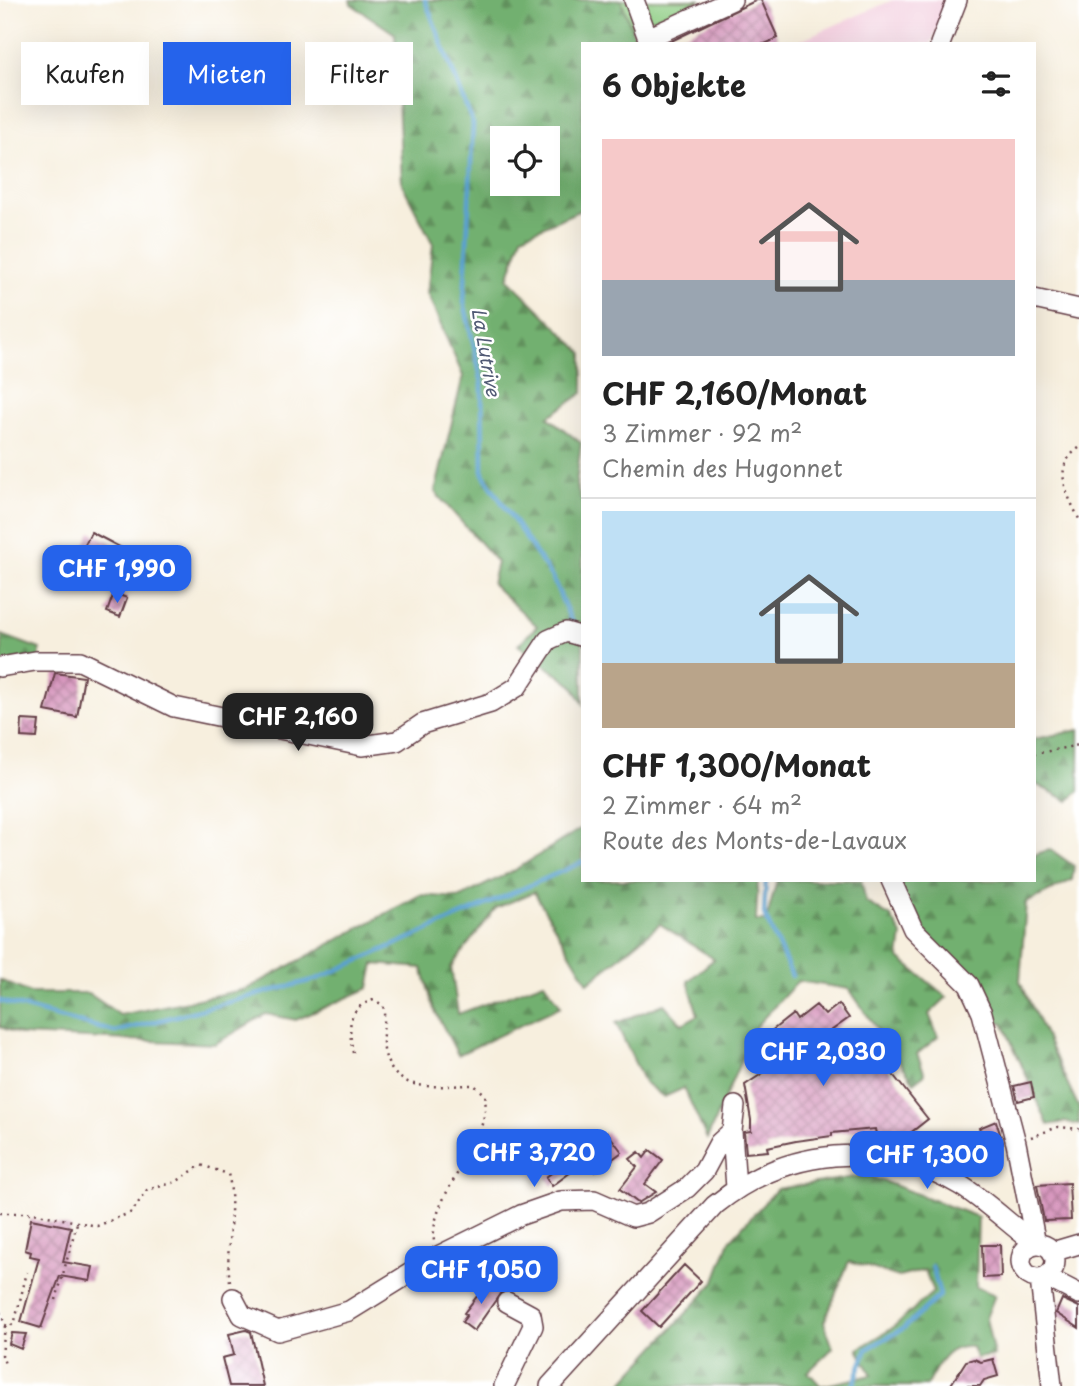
<!DOCTYPE html>
<html lang="de">
<meta charset="utf-8">
<style>
body{margin:0;font-family:"Playpen Sans",sans-serif;background:#f2f2f2;color:#222;height:100vh;display:flex;flex-direction:column;font-size:26px;white-space:nowrap}
*{box-sizing:border-box;margin:0}
p{font-size:23px;color:#767676}
.icon{flex:none;width:38px;height:38px;fill:none;stroke:currentColor;stroke-width:2;stroke-linecap:round;stroke-linejoin:round}
.map{position:relative;flex:1;overflow:hidden}
.details{position:absolute;left:581px;top:42px;width:455px;height:840px;display:flex;flex-direction:column;background:#fff;border-radius:0px;box-shadow:0 7px 28px #0002}
.details>*{flex:none}
.guide{position:absolute;left:21px;top:42px;width:455px;height:63px;display:flex;gap:14px}
.buttons{position:absolute;left:490px;top:126px;display:grid;gap:14px}
.buttons a{display:grid;place-items:center;width:70px;height:70px;border-radius:0px;background:#fff;box-shadow:0 7px 28px #0002;font-size:35px}
.price{position:absolute;translate:-50% -60px;padding:0 16px;border-radius:14px;background:#2563eb;color:#fff;font-size:23px;line-height:46px;filter:drop-shadow(0 2px 4px #0008)}
.price::after{content:'';position:absolute;left:50%;top:42px;width:21px;height:16px;margin-left:-10px;background:inherit;clip-path:polygon(0 0,100% 0,50% 100%)}
.price.selected{background:#222;color:#fff}
ul{padding:0;list-style:none}
li{display:grid;align-content:center;gap:14px;height:371px;padding:0 21px}
li+li{border-top:2px solid #e0e0e0}
li span{display:grid;place-items:center;height:217px;border-radius:0px;color:#555}
li>.icon{margin-inline-start:auto}
span .icon{width:126px;height:126px;fill:#fffc;stroke-width:1}
li b{font-size:30px}
h2{display:flex;justify-content:space-between;align-items:center;height:84px;padding:0 21px;font-size:30px}
.chip{padding:0 24px;border-radius:0px;background:#fff;box-shadow:0 7px 28px #0002;font-size:24px;line-height:63px}
.chip.selected{background:#2563eb;color:#fff}
.map>svg:first-child{display:block}
.built{fill:#f3cfdf}
.grass{fill:#8dcc82;stroke:#6c7656;stroke-width:2}
.forest{fill:url(#forest-firs);stroke:#5e684e;stroke-width:2;fill-rule:evenodd}
.lines{fill:none;stroke-linecap:round;stroke-linejoin:round}
.stream{stroke:#5aa1d0;stroke-width:4.5}
.building{fill:url(#building-cross-hatch)}
.minor-casing{stroke:#643e46;stroke-width:22}
.path{stroke:#643e46;stroke-width:2.5;stroke-dasharray:2 5;stroke-linecap:butt}
.minor{stroke:#fff;stroke-width:19}
.labels{text-anchor:middle;dominant-baseline:central;stroke-width:5;stroke-linejoin:round;paint-order:stroke}
.water-label{font-size:19px;font-style:italic;fill:#515a75;stroke:#fff}
</style>
<div class="map">
<svg width="1079" height="1386" viewBox="0 0 1079 1386">
<defs>
<pattern id="forest-firs" width="22" height="20" patternUnits="userSpaceOnUse" patternTransform="scale(1.75)"><rect width="22" height="20" fill="#72b070"/><path d="M5 1l3.5 6h-7zM16 11l3.5 6h-7z" fill="#608f5c"/></pattern>
<pattern id="building-cross-hatch" width="8" height="8" patternUnits="userSpaceOnUse" patternTransform="scale(1.75)"><rect width="8" height="8" fill="#d796bd"/><path d="M0 0l8 8M0 8l8-8" fill="none" stroke="#b07a9a"/></pattern>
</defs>
<rect width="100%" height="100%" fill="#fff"/>
<filter id="ink" filterUnits="userSpaceOnUse"><feTurbulence type="fractalNoise" baseFrequency=".0143" numOctaves="2"/><feDisplacementMap in="SourceGraphic" scale="14" xChannelSelector="R" yChannelSelector="G"/><feConvolveMatrix kernelMatrix="1 2 1 2 8 2 1 2 1" color-interpolation-filters="sRGB"/></filter>
<filter id="wash" filterUnits="userSpaceOnUse"><feTurbulence type="fractalNoise" baseFrequency=".00686" numOctaves="4" result="noise"/><feDisplacementMap in="SourceGraphic" scale="28" xChannelSelector="R" yChannelSelector="G"/><feGaussianBlur stdDeviation="1.57" result="paint"/><feColorMatrix in="noise" values="0 0 0 0 0 0 0 0 0 0 0 0 0 0 0 0 0 1.4 0 .05"/><feComposite in="paint" operator="in"/></filter>
<g filter="url(#wash)">
<rect width="100%" height="100%" fill="#f7efde"/>
<!-- built -->
<path class="built" d="M893,0H949L931,44H791Z"/>
<!-- grass -->
<path class="grass" d="M621,0H701L631,28Z"/>
<!-- forest -->
<path class="forest" d="M350,0H621L637,44H583V209L522,236L508,279L583,353V393L548,417L581,443L576,485L583,504V703L573,686L518,645L537,626L492,584L497,562L435,492L463,376L427,293L433,244L402,184L395,34L351,4ZM502,138H548V184H502Z
M2,635L40,649L39,665L15,668L2,683Z
M1079,730V791L1069,801L1037,785L1034,780V739Z
M583,827V880H758L756,921H766L777,880H861L866,902L891,917L902,935L899,958L947,997L929,1014L938,1037L917,1054L925,1074L914,1082L849,989L798,981L756,1026L707,1139L684,1088L664,1097L644,1082L616,1023L664,1004L682,1024L698,1015L688,981L714,959L660,924L588,983L534,892L496,908L451,967L458,1014L544,982L561,1006L458,1055L434,1009L422,968L374,964L369,988L296,1020L266,1014L215,1044L22,1035L0,1027V980L30,993H88L120,1015L247,989L420,895L459,898L515,870Z
M1050,849L1074,866L1072,880L1026,903L1020,981L1079,1108V1125L1066,1122L1048,1125L1003,1023L993,1019L916,924L898,880H1034V855Z
M867,1175L978,1217L976,1287L995,1295L986,1318L994,1356L976,1358L972,1347C944,1345 939,1364 926,1386H619L714,1283L730,1240L777,1189ZM849,1261L899,1277L925,1270L933,1292L891,1329L858,1349L872,1375L821,1386L808,1372L833,1348L824,1322Z"/>
<g class="lines">
<!-- stream -->
<path class="stream" d="M425,0L473,124L464,302L482,383L483,474L553,579L574,627
M766,880L764,914L792,976
M0,1001L115,1032L317,979L583,862
M853,1386L867,1349L904,1328L940,1295L932,1266"/>
</g>
<g id="blocks">
<!-- building -->
<path class="building" d="M757,0H761L778,38L765,44H665Z
M91,532L129,552L110,589L93,580L100,566L79,556Z
M114,593L127,598L120,617L107,612Z
M55,673L84,677L77,717L45,711Z
M22,720L39,721L37,738L21,737Z
M839,1004L849,1018L821,1038L840,1063L868,1043L928,1119L904,1138L901,1134H876L875,1129L832,1133V1136L796,1141L767,1147L768,1151L746,1153L744,1132L751,1131V1120L745,1085L763,1073L759,1067L770,1059L766,1055L768,1042L766,1039L772,1034L770,1032L793,1014L797,1020L816,1005L825,1015Z
M1031,1082L1034,1097L1018,1101L1014,1086Z
M996,1121L1003,1143L987,1149L979,1128Z
M607,1132L622,1152L595,1172L586,1161L552,1186L546,1177Z
M650,1150L663,1160L645,1184L656,1192L638,1203L620,1189L637,1167L630,1159L639,1152L644,1158Z
M1069,1183L1071,1220L1044,1221L1037,1185Z
M31,1219L71,1227L63,1262L93,1267L90,1281L60,1276L41,1328L21,1322L39,1258L30,1256L31,1252L25,1250Z
M982,1245H1000L1001,1277L983,1278Z
M684,1265L701,1281L659,1327L642,1311Z
M489,1281L502,1291L474,1331L462,1322L467,1315L464,1313Z
M1062,1299L1079,1307V1328L1056,1313Z
M246,1330L251,1332L263,1386H229L222,1358L234,1355L229,1334Z
M12,1333L26,1334L21,1349L9,1344Z
M974,1359L981,1362L993,1359L998,1376L984,1380L980,1386H950L966,1361Z"/>
</g>
</g>
<g filter="url(#ink)">
<use href="#blocks" fill-opacity="0" stroke="#643e46" stroke-width="2"/>
<g class="lines">
<defs>
<path id="minor" d="M634,0L650,44
M648,38L732,0
M940,44L957,0
M1034,299L1079,309
M0,667L35,661H80L174,707L362,746L397,741L422,724L491,703L517,687L548,640L566,632L583,637
M891,880L913,929L969,985L982,1013L1016,1143L1036,1244
M735,1106L732,1131L736,1188
M1021 1261a17 17 0 1 1 34 0a17 17 0 1 1-34 0Z
M1052,1252L1079,1244
M1046,1277L1079,1294
M1040,1279L1052,1386
M233,1298L242,1315L278,1331L349,1311L438,1256L521,1215L561,1201L594,1200L633,1217L648,1213L687,1188L704,1171L719,1143L732,1131
M504,1386L533,1326L531,1315L507,1302
M550,1386L715,1205C785,1148 881,1138 960,1185C986,1201 1010,1225 1036,1244"/>
</defs>
<!-- minor casing -->
<use href="#minor" class="minor-casing"/>
<!-- path -->
<path class="path" d="M1079,448C1051,467 1067,494 1079,519
M1034,754L1079,745
M353,1053C349,1028 345,1008 374,1000L383,1005C386,1020 382,1030 383,1043C389,1098 436,1085 474,1085L485,1094C492,1145 429,1192 434,1242
M1031,1137L1058,1127L1079,1129
M0,1213H33L97,1226L132,1212L147,1190L176,1182L201,1165L228,1174C237,1205 224,1246 230,1281
M56,1300L77,1223
M0,1312L5,1325L10,1327L15,1321L27,1272
M5,1326L2,1355L6,1367"/>
<!-- minor -->
<use href="#minor" class="minor"/>
</g>
</g>
<g class="labels">
<!-- water labels -->
<g class="water-label">
<text transform="translate(487 352) rotate(80)">La Lutrive</text>
</g>
</g>
</svg>
<div class="buttons">
<a><svg class="icon" aria-label="locate" viewBox="0 0 24 24"><circle cx="12" cy="12" r="6"/><path d="M12 2v4M12 18v4M2 12h4M18 12h4"/></svg></a>
</div>
<b class="price" style="left:117px;top:605px">CHF 1,990</b>
<b class="price selected" style="left:298px;top:753px">CHF 2,160</b>
<b class="price" style="left:823px;top:1088px">CHF 2,030</b>
<b class="price" style="left:534px;top:1189px">CHF 3,720</b>
<b class="price" style="left:927px;top:1191px">CHF 1,300</b>
<b class="price" style="left:481px;top:1306px">CHF 1,050</b>
<div class="guide">
<a class="chip">Kaufen</a>
<a class="chip selected">Mieten</a>
<a class="chip">Filter</a>
</div>
<section class="details">
<h2>6 Objekte<svg class="icon" aria-label="filters" viewBox="0 0 24 24"><path d="M4 7h16M4 17h16"/><circle cx="9" cy="7" r="2"/><circle cx="15" cy="17" r="2"/></svg></h2>
<ul>
<li><span style="background:linear-gradient(#f6c9c9 65%,#9aa5b1 0)"><svg class="icon" aria-label="home" viewBox="0 0 24 24"><path d="M3 11l9-7 9 7M6 9v11h12V9"/></svg></span><div><b>CHF 2,160/Monat</b><p>3 Zimmer · 92 m²</p><p>Chemin des Hugonnet</p></div></li>
<li><span style="background:linear-gradient(#bfe0f5 70%,#b9a48a 0)"><svg class="icon" aria-label="home" viewBox="0 0 24 24"><path d="M3 11l9-7 9 7M6 9v11h12V9"/></svg></span><div><b>CHF 1,300/Monat</b><p>2 Zimmer · 64 m²</p><p>Route des Monts-de-Lavaux</p></div></li>
</ul>
</section>
</div>
